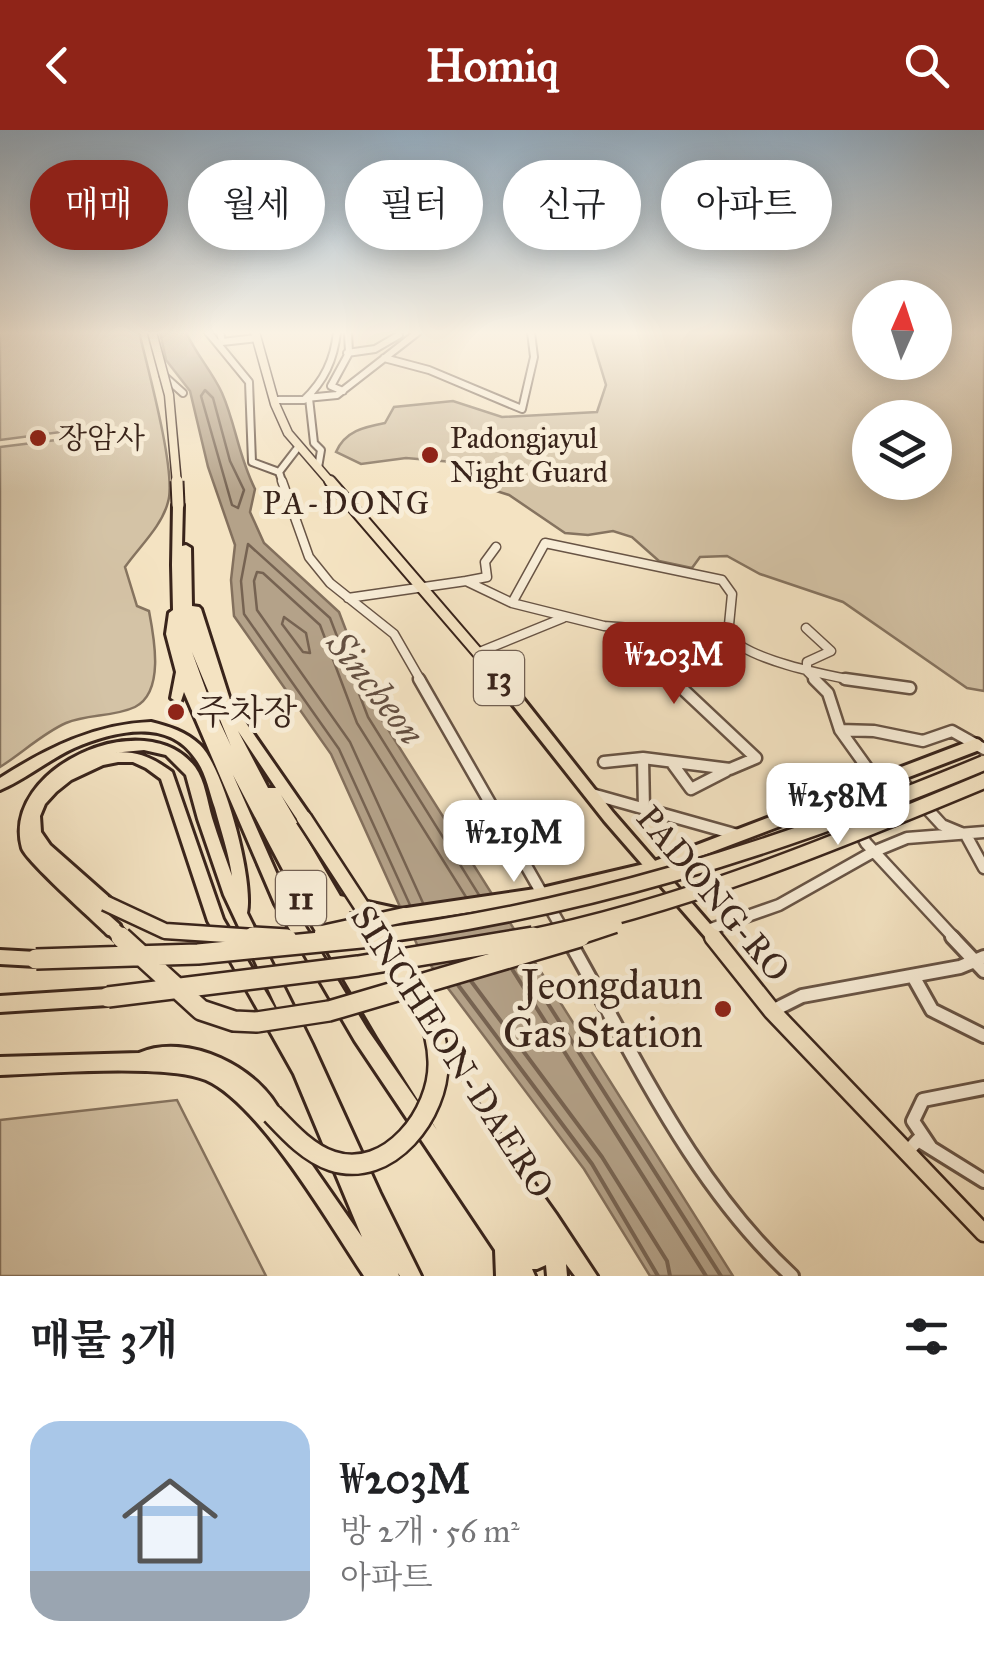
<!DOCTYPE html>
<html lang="ko">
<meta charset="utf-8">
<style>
body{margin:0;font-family:"IM FELL Great Primer","Noto Serif KR",serif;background:#f2f2f2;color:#202124;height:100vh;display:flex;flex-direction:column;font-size:38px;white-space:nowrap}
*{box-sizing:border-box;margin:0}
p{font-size:32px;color:#757577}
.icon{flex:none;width:55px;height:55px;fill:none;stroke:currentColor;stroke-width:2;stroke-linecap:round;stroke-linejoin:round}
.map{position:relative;height:1146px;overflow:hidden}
.sheet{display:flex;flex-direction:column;background:#fff;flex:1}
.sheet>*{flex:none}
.top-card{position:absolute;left:30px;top:30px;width:925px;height:90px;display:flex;gap:20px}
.needle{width:65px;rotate:3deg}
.fabs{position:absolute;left:852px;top:150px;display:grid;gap:20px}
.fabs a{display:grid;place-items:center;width:100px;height:100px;border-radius:50%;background:#fff;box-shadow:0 5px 25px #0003;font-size:50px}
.price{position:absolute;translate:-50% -85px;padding:0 22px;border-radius:20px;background:#fff;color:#222;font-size:32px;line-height:65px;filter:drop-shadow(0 2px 5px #0008)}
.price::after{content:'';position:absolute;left:50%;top:60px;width:30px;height:22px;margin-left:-15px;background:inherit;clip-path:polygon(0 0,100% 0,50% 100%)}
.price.selected{background:#8f2418;color:#fff}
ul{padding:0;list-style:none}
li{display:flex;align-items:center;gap:30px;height:250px;padding:0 30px}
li+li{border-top:2px solid #e0e0e0}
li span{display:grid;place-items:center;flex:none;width:280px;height:200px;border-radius:30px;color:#555}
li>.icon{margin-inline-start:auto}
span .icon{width:120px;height:120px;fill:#fffc;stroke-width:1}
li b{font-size:42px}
h2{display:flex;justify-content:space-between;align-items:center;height:120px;padding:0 30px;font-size:42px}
.pill{padding:0 35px;border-radius:45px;background:#fff;box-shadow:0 5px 25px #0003;font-size:35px;line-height:90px}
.pill.selected{background:#8f2418;color:#fff}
header{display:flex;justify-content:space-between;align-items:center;height:130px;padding:0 30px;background:#8f2418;color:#fff;font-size:45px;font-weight:700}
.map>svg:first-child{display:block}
.green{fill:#d4c3a6;stroke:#867460;stroke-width:2.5;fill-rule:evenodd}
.water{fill:#b4a289;stroke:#83705d;stroke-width:2.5}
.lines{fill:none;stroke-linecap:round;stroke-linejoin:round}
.shore-far1{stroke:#766352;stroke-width:2.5}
.shore{stroke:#766352;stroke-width:4}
.minor-far3-casing{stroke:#685445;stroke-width:10}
.minor-far2-casing{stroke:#685445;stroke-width:11}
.minor-far1-casing{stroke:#685445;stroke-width:15}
.minor-casing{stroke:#685445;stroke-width:18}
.major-far3-casing{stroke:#39241b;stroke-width:11}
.major-far2-casing{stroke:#39241b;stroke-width:14}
.major-far1-casing{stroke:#39241b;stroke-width:18}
.major-casing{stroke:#39241b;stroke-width:21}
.highway-casing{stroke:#39241b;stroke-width:6}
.minor-far3{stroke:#f8edd7;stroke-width:6}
.minor-far2{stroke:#f8edd7;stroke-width:8}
.minor-far1{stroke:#f8edd7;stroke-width:10}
.minor{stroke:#f8edd7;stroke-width:12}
.major-far3{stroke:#f4e3c2;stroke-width:8}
.major-far2{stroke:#f4e3c2;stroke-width:10}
.major-far1{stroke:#f4e3c2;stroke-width:12}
.major{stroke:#f4e3c2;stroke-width:16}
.highway{fill:#f4e3c2;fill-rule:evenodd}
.highway-bridge-far3-casing{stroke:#39241b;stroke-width:11;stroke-linecap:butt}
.highway-bridge-far2-casing{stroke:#39241b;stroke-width:15;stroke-linecap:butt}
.highway-bridge-far1-casing{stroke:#39241b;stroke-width:19;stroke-linecap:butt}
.highway-bridge-casing{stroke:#39241b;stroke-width:24;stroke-linecap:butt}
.highway-bridge-far3{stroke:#f4e3c2;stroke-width:8}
.highway-bridge-far2{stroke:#f4e3c2;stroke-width:11}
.highway-bridge-far1{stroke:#f4e3c2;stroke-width:14}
.highway-bridge{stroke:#f4e3c2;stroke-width:19}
.poi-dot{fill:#8f2418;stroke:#f8edd7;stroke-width:4}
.labels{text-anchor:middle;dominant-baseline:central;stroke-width:10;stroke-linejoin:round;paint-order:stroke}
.far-poi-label{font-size:30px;fill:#39241b;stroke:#f8edd7;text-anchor:start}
.far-quarter-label{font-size:32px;letter-spacing:2.5px;fill:#39241b;stroke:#f8edd7}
.shield{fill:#f8edd7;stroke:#726053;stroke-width:2.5}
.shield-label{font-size:32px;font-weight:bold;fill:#39241b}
.poi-label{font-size:35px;fill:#39241b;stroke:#f8edd7;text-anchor:start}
.street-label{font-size:35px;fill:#39241b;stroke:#f8edd7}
.water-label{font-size:38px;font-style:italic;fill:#645042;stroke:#f8edd7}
.near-poi-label{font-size:42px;fill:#39241b;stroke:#f8edd7;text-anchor:end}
</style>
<header><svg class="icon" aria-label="back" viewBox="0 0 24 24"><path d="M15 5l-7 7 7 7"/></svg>Homiq<svg class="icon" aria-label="search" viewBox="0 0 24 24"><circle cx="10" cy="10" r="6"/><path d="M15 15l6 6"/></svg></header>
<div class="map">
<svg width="984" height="1146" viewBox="0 0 984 1146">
<rect width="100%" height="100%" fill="#f4e3c2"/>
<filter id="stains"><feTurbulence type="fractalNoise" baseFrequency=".002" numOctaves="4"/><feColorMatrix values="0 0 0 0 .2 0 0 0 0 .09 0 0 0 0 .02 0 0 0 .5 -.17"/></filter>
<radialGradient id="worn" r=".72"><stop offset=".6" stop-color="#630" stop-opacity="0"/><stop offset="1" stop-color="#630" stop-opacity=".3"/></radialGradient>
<!-- green -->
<path class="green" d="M0,202H139C147,235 177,344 168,372C162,396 139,417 125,437L137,476L149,481C154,507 165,562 135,577C114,587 87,584 66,593C43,603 21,624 0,637V317L64,309L68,301L0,310Z
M590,202H870V232H935V202H984V561L967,558L843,472L760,444L727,426L700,427L692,438L659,431L632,407L613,401L588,405L565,403L509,365L480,356L453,332L406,328L361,334L336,322C345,301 364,297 385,293L394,277L453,271L502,287L597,282L606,255ZM870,288H935V352H870Z
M177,970L266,1146H0V990Z"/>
<!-- water -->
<path class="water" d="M160,202H186C195,223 212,241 222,263C236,295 238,325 255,359L250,382L264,413L339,482L377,582L733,1146H650L584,1039L420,821L331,624L234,486L231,450L235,415L208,337L190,261L166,230Z"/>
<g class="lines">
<!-- shore-far1 -->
<path class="shore-far1" d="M205,260L213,268L230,331L244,360L238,378L232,375L201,266Z
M284,487L306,503L310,523L303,522L282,494Z
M423,773L350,612L257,480L254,451L257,442L263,443L320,495L357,593L466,767
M410,775L339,619L244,484L241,451L248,414L330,488L368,587L479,765"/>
<!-- shore -->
<path class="shore" d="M524,836L721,1146
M512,839L706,1146
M471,851L602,1027L667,1131L670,1146
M458,855L592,1034L658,1146"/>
<defs>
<path id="minor-far3" d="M208,202L249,252L252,332L279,342
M220,202L222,212L257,208
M347,223L375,219L399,205
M384,228L429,240L522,279L534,227L531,202
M163,245L183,263
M343,261L331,256L349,223L348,202
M306,268L337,265L418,202
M309,268L314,313L321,320L318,338
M274,270H304C324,251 334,230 337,202
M279,342L283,354
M279,342L299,316"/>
<path id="minor-far2" d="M282,351L309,427L330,453L394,504L421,551
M466,451L487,447L485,432L496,417
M348,468L466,451L512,473L604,496L728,505C747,530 826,545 857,551
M512,473L545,413L722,450L732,464L728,505
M619,498L675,551
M806,498L831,521L807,532V541L817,551
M477,523L563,488"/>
<path id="minor-far1" d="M419,549L568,809
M814,549L828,563L840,600L878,653
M845,549L910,558
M840,600L874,601L923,611L952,601L984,619
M643,628L644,679
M604,632L643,628L730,639L756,628L672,549
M672,633L691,659L726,641
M891,648L897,646L942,695L966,705L984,738
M592,664L738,705
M844,665L839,667L866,713L955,809
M708,800L779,775L873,722L907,708L984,702"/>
<path id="minor" d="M567,807C634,924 691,1053 792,1146
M952,807L984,841
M913,846L932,880L984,906
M772,881L802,866L960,837L984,827
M931,1018L913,991L923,970L984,958
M906,1023L918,1010L984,1051"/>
<path id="major-far3" d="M255,202L275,274L288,303L332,354"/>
<path id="major-far2" d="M330,351L502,551"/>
<path id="major-far1" d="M500,549L609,687L715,809
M653,738L976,615"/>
<path id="major" d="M713,807L772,881L984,1103"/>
<path id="highway" d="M178,372L183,375L182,416L186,415L191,418L192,476L199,477L201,479L230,570L309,684L311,688L309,692L304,694L299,692L281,665L340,766L400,779L542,758L653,732L658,734L660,738L658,742L653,744L543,771L398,793L349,781L394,856L556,1084L597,1146H575L566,1134L567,1146H547L546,1135L537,1139H532L535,1146H496L495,1120L355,911L275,774L184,562L181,571L177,572L171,568L176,542L166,504L169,483L173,480L172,435L173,375ZM192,522L231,616L209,569ZM238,601L276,658H268ZM233,645L311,793L378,907L437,1000L367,899L286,765Z
M151,592C170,597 185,601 200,615C224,638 254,750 247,783L312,914L380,1063L421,1146H400L398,1143L399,1146H364C330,1095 260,974 206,950C188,943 165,942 146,941C97,939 48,943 0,945V927L139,923C187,902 260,937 281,984L278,991L305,1025L362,1107L294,944L208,791L161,649L146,638L133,632H118L103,635L71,650L56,662L45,674L40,686L41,702L50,715L110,768L113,773L110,778L102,779L120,795L122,800L120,805L114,807L108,805C95,792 25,730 22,718C0,638 146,572 195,637C205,651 207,671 212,688C218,707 225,727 232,746C229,723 221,701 215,678C209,661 206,642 195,628C167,587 112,602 74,618C48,630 26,649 0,660V648C47,618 95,594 151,592ZM144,620L166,625L186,645L198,689L224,765L286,897L223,789L172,642C153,628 136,620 112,623Z
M0,820L36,822L42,824L44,829L42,834L36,836L0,834Z
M108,859L114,861L116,867L114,873L108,875L0,882V866Z"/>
</defs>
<!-- minor-far3 casing -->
<use href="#minor-far3" class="minor-far3-casing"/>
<!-- minor-far2 casing -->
<use href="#minor-far2" class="minor-far2-casing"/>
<!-- minor-far1 casing -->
<use href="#minor-far1" class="minor-far1-casing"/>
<!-- minor casing -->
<use href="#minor" class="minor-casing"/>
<!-- major-far3 casing -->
<use href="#major-far3" class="major-far3-casing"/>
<!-- major-far2 casing -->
<use href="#major-far2" class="major-far2-casing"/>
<!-- major-far1 casing -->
<use href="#major-far1" class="major-far1-casing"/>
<!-- major casing -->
<use href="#major" class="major-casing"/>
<!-- highway casing -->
<use href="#highway" class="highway-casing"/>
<!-- minor-far3 -->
<use href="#minor-far3" class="minor-far3"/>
<!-- minor-far2 -->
<use href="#minor-far2" class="minor-far2"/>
<!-- minor-far1 -->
<use href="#minor-far1" class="minor-far1"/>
<!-- minor -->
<use href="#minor" class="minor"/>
<!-- major-far3 -->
<use href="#major-far3" class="major-far3"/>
<!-- major-far2 -->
<use href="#major-far2" class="major-far2"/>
<!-- major-far1 -->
<use href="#major-far1" class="major-far1"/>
<!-- major -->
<use href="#major" class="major"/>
<!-- highway -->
<use href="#highway" class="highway"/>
<defs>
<path id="highway-bridge-far3" d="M152,202L169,265L177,354"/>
<path id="highway-bridge-far2" d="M177,351L178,375"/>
<path id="highway-bridge-far1" d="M304,688L383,809
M105,773L165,801L287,809
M114,800L123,809
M322,803L404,785
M352,809C573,784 780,718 984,633
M520,809C681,777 833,714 984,651
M573,809L615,795"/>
<path id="highway-bridge" d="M121,807L201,880L234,891L257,892L329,881L580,807
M253,807L287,809
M36,829L198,824L371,807
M108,867L358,836L533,807
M272,984C289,1002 308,1023 332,1031C389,1050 440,983 438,931C437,884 406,844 382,807"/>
</defs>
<!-- highway-bridge-far3 casing -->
<use href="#highway-bridge-far3" class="highway-bridge-far3-casing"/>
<!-- highway-bridge-far2 casing -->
<use href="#highway-bridge-far2" class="highway-bridge-far2-casing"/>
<!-- highway-bridge-far1 casing -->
<use href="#highway-bridge-far1" class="highway-bridge-far1-casing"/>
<!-- highway-bridge casing -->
<use href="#highway-bridge" class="highway-bridge-casing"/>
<!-- highway-bridge-far3 -->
<use href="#highway-bridge-far3" class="highway-bridge-far3"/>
<!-- highway-bridge-far2 -->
<use href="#highway-bridge-far2" class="highway-bridge-far2"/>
<!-- highway-bridge-far1 -->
<use href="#highway-bridge-far1" class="highway-bridge-far1"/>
<!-- highway-bridge -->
<use href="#highway-bridge" class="highway-bridge"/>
</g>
<!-- sky -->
<linearGradient id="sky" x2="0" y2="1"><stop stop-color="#93adc2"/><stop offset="0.56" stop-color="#faf2e4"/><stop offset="1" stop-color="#faf2e4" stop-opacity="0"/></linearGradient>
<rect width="984" height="362" fill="url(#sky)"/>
<!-- markers -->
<g class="poi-dot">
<circle cx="38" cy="308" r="10"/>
<circle cx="430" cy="325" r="10"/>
<circle cx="176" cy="582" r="10"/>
<circle cx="723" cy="879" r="10"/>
</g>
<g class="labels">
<!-- far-poi labels -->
<g class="far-poi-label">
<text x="58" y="308">장암사</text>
<text x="450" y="308">Padongjayul<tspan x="450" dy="34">Night Guard</tspan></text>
</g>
<!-- far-quarter labels -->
<g class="far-quarter-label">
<text x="347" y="373">PA-DONG</text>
</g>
<!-- shield labels -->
<g class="shield">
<rect x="474" y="521" width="50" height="54" rx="8"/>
<rect x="276" y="741" width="50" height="54" rx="8"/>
</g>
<g class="shield-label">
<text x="499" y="548">13</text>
<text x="301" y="768">11</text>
</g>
<!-- poi labels -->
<g class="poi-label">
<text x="196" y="582">주차장</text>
</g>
<!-- street labels -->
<g class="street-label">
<text transform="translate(713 764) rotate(50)">PADONG-RO</text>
<text transform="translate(452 922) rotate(57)">SINCHEON-DAERO</text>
</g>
<!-- water labels -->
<g class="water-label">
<text transform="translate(376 558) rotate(52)">Sincheon</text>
</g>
<!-- near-poi labels -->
<g class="near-poi-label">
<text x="703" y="855">Jeongdaun<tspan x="703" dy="48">Gas Station</tspan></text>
</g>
</g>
<rect width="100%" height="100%" filter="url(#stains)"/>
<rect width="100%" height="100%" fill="url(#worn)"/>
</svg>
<div class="fabs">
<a><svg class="needle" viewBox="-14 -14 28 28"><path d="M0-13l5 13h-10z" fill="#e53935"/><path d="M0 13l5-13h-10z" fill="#757577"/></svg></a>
<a><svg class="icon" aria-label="layers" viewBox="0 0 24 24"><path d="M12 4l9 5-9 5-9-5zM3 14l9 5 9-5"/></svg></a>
</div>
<b class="price selected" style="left:674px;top:577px">₩203M</b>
<b class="price" style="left:838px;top:718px">₩258M</b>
<b class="price" style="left:514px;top:755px">₩219M</b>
<div class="top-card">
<a class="pill selected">매매</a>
<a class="pill">월세</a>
<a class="pill">필터</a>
<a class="pill">신규</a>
<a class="pill">아파트</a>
</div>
</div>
<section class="sheet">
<h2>매물 3개<svg class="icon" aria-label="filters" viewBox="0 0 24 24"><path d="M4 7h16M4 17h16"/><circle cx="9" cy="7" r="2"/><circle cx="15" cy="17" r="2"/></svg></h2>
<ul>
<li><span style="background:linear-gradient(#a9c7e8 75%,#9aa5b1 0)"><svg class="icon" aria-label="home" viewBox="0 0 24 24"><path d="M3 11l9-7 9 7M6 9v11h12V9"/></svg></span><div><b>₩203M</b><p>방 2개 · 56 m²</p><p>아파트</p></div></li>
</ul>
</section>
